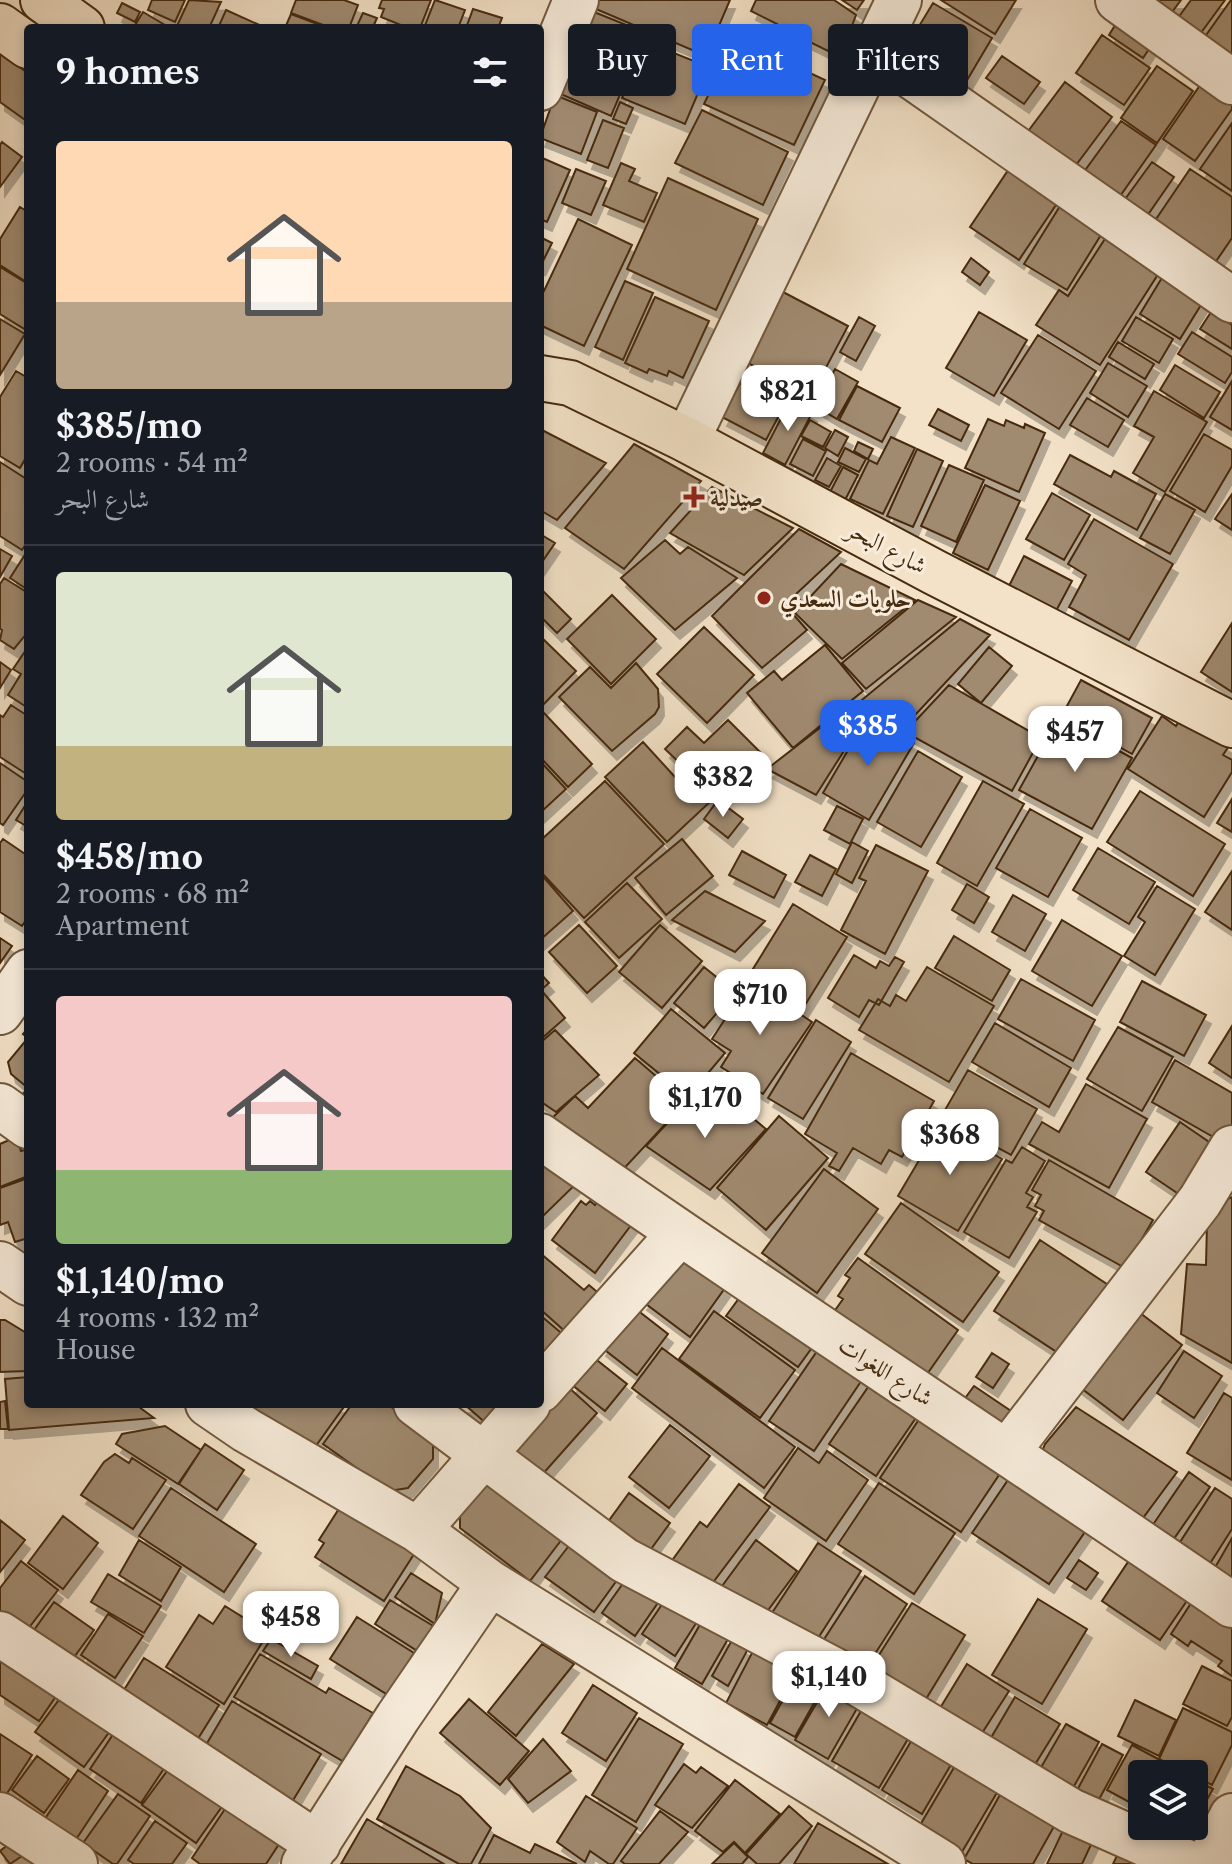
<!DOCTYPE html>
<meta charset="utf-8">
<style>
body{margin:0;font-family:"Libre Caslon Text",Amiri,serif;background:#242831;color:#f1f3f6;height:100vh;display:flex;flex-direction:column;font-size:30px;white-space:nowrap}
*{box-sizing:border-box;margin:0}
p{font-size:26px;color:#9ea1a6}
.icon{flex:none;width:44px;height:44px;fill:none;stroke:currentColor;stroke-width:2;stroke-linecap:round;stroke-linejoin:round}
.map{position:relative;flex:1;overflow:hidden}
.panel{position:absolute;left:24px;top:24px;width:520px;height:1384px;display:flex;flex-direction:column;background:#171b24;border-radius:8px;box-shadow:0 4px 12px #0003}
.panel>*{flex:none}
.top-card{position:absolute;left:568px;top:24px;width:544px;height:72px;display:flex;gap:16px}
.fabs{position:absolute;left:1128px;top:1760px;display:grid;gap:16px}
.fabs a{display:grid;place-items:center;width:80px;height:80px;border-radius:8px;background:#171b24;box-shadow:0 4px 12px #0003;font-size:40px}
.price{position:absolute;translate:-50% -68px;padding:0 18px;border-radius:16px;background:#fff;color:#222;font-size:26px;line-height:52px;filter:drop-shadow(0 2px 4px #0008)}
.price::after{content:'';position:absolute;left:50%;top:48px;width:24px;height:18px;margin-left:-12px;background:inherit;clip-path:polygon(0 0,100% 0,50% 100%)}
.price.active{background:#2563eb;color:#fff}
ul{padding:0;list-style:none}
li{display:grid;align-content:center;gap:16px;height:424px;padding:0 32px}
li+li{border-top:2px solid #363941}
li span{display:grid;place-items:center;height:248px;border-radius:8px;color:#555}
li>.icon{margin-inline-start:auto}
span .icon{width:144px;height:144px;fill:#fffc;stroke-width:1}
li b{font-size:34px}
h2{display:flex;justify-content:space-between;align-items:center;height:96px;padding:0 32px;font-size:34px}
.chip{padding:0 28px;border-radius:8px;background:#171b24;box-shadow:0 4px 12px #0003;font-size:28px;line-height:72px}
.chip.active{background:#2563eb;color:#fff}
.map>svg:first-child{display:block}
.building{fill:#a08a6f;stroke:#472b0f;stroke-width:2;filter:url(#shadow)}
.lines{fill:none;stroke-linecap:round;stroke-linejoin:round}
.minor-casing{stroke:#72593d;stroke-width:48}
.major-casing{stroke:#472b0f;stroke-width:48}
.minor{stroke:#f7ecdb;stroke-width:44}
.major{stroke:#f3e2c8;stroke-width:44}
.poi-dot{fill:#8f2418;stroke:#f7ecdb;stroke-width:3}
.labels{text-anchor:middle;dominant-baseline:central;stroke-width:6;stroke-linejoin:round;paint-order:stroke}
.poi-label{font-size:24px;font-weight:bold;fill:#472b0f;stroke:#f7ecdb;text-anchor:start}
.street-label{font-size:24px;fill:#472b0f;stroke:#f7ecdb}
</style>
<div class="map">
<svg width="1232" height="1864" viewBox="0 0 1232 1864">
<defs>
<filter id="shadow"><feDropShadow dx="5" dy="9" stdDeviation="0" flood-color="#0004"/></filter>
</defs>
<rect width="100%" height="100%" fill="#f3e2c8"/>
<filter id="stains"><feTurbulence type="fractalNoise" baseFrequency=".0025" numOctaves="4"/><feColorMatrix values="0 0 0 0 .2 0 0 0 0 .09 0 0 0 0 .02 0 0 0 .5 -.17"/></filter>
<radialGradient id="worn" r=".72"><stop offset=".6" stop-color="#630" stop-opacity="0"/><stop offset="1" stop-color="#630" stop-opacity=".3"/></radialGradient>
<!-- building -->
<path class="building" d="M152,0H185L175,22L148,10Z
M189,0L221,2L209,28H176Z
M296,0H344L358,5L349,28H331L291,13Z
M382,0H431L420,28H408L381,17L384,9L379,8Z
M435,0L465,10L458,28H424Z
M592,0H730L706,56L589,6Z
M756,0H834L856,15L850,31L845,28L840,39L836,37L828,51L800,37L791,54L768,43L777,24L751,11Z
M842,0H864L857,10Z
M941,0H1016L995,34Z
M1130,0H1181L1163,24Z
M1191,0H1225L1192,45L1170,29Z
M1231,0H1232V69L1199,45Z
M122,3L140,12L135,22L117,13Z
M933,3L992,38L960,92L904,51Z
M473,9L502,18L498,28H466Z
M226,10L266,28H218Z
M589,10L634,28L631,36L709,67L685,124L622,98L632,76L572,51Z
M143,12L170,28H136L134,27Z
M363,13L377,18L373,27L376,28H356Z
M291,14L328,28H285Z
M1119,19L1153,43L1143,58L1109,35Z
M1102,35L1150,68L1124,105L1076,73Z
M735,38L825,80L794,145L704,104Z
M0,54L28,73V122L0,102Z
M572,55L627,78L611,116L556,92Z
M1002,56L1040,82L1024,104L986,78Z
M1157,66L1193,91L1157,143L1121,118Z
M1203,81L1232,101V109L1195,161L1163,139Z
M1065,82L1112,117L1067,177L1020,142Z
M555,95L597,112L581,154L540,138Z
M620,102L633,108L626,124L613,119Z
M702,110L788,152L763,205L675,163Z
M603,120L624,128L608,168L587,160Z
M1121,121L1156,145L1118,199L1075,184Z
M1232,123V191L1200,169Z
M2,142L22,157L0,187V145Z
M540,157L570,170L547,222L540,219Z
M1017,157L1066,190L1019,260L970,227Z
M1152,162L1174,177L1138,229L1115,213Z
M621,163L635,169L629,181L657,193L644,222L603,205Z
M576,169L606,181L591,215L562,203Z
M1190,169L1232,197V238L1206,276L1150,228Z
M668,178L758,219L716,310L627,269Z
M1065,198L1104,230L1067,290L1024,264Z
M20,207L28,212V283L0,265V239Z
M578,219L632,245L584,346L540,325V289L544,291Z
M1110,231L1164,265L1100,365L1036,325L1059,290L1068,296Z
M540,237L552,243L540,267Z
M971,258L989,272L980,285L962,272Z
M0,267L28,284V326L26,330L0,314Z
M1163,276L1204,300L1180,339L1140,314Z
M625,281L653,293L623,360L595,347Z
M783,292L848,326L811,396L746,362Z
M655,297L709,321L683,378L669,371L667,376L649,369L647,373L625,363Z
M979,312L1027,340L994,396L946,368Z
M1211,312L1232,325V349L1200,329Z
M859,317L875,326L856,361L840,352Z
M1136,317L1173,339L1159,363L1122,341Z
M0,319L25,334L0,375Z
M1192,332L1232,357V372L1225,383L1178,354Z
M1038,335L1096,371L1059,429L1001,393Z
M1118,342L1154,364L1145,379L1109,357Z
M1108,363L1147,386L1128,417L1090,393Z
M1175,365L1220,392L1204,418L1160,390Z
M835,369L858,382L837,419L815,406Z
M16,371L28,378V454L20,468L0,456V397Z
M1232,381V430L1210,417Z
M740,383L784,406L766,440L722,417Z
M857,386L900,408L882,442L839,420Z
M1154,391L1207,422L1165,492L1133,473L1154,437L1134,426Z
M1087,398L1124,420L1108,447L1070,425Z
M790,401L812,413L785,465L763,453Z
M938,409L969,425L961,441L929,425Z
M988,419L1004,426L1006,420L1024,428L1025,424L1045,433L1019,492L965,468Z
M810,420L831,432L823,447L801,436Z
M540,429L606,463L557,520L540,510Z
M835,430L848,437L838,456L825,448Z
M1204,434L1232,450V466L1205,512L1170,491Z
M891,437L915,448L883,514L850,499L869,460L877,464Z
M803,439L826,451L813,476L790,464Z
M858,442L873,449L868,459L854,451Z
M634,444L701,481L624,569L565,528Z
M845,448L866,459L859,472L838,462Z
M917,449L943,461L913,527L887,516Z
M1070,455L1111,477L1114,471L1156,494L1137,530L1054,484Z
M827,458L841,466L829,487L815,480Z
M0,462L28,480V541L22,550L0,536Z
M949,465L984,480L956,542L921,526Z
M843,467L858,475L844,502L829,494Z
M985,485L1020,501L988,570L953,553Z
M712,487L793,528L744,575L670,533Z
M1052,493L1090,515L1064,560L1026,539Z
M1165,494L1195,510L1170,554L1140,538Z
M1232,494V530L1215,519Z
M1094,519L1173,564L1129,640L1069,607L1086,575L1068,564Z
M799,529L841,552L795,595L802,602L792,613L807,630L762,668L712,616Z
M540,534L555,543L540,565Z
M665,540L680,554L688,547L737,578L675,630L621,578Z
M0,549L12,556L0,577Z
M28,550V590L10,578Z
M1024,556L1072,581L1055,613L1008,588Z
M841,564L915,600L842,659L795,613Z
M4,578L28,593V632L14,649L0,640L2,630L0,629V584Z
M541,589L571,619L557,633L540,616Z
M612,595L656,639L611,684L567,639Z
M918,600L956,617L866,689L842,663Z
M960,619L990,635L902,729L857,704Z
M1232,623V692L1201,672Z
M704,627L754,675L707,723L657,674Z
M540,636L576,671L540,708Z
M825,645L863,691L793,748L747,693L774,671L782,680Z
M28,647V708L8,695L21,674L13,669Z
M989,647L1012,666L981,703L958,684Z
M0,662L11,670L0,688Z
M636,663L658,689L659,707L655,714L612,751L559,697L590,667L611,688Z
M1081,680L1152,718L1132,754L1062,715Z
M949,685L1041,738L1012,791L905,732Z
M852,703L868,713L816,795L767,769Z
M11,705L28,716V775L0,757V715L3,717Z
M544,713L592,764L568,787L540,757V717Z
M868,716L914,743L869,820L823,793Z
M1162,716L1176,726L1182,716L1229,746L1223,755L1232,760V772L1204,817L1128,769Z
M1059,718L1132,758L1092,829L1019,790Z
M728,720L762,754L718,800L665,749L687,727L704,743Z
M643,742L675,777L684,769L712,800L667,842L605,777Z
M918,751L962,777L921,847L877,822Z
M540,761L566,789L540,813Z
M0,763L28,782V789L3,825L0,823Z
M605,781L664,844L584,918L540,871V841Z
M983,781L1024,804L977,886L937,863Z
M1140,791L1225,844L1193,896L1107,842Z
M1232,799V832L1217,823Z
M718,800L743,819L728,838L704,819Z
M28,801V827L16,820Z
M837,806L863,819L850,844L824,830Z
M1030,809L1082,838L1048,897L996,868Z
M3,839L28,856V917L22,926L0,912V843Z
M682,839L713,876L666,915L635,878Z
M852,842L868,851L852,883L836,874Z
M876,845L928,871L885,954L841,930L866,881L859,878Z
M1098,848L1155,882L1129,924L1073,890Z
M742,851L786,875L774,898L729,875Z
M810,855L836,869L822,896L795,882Z
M1232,871V930L1205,912Z
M540,873L573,911L540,940Z
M627,883L662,919L619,958L585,922Z
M967,884L989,897L974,923L952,910Z
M1157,886L1195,909L1155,975L1124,956L1145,922L1138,917Z
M705,891L765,921L735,952L672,920Z
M1013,895L1046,914L1025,951L992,932Z
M793,904L847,937L802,1010L748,977Z
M1062,920L1122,956L1092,1006L1032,971Z
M579,925L617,966L587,993L549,952Z
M660,925L702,961L662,1008L619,972Z
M954,936L1010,970L992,1001L935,968Z
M0,938L12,946L0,963Z
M854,955L876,968L880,961L889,966L895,957L904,962L879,1005L869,1000L859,1017L828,998Z
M704,967L735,992L704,1028L674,1003Z
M927,967L994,1006L949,1082L859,1030L878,999L890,1006L896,995L906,1001Z
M540,973L549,983L541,990L565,1018L540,1040Z
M1021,979L1095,1020L1073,1061L998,1019Z
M750,981L812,1022L763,1094L721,1067L731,1051L712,1039Z
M1142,981L1206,1015L1184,1056L1120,1022Z
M671,1009L725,1053L688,1097L634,1053Z
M816,1020L851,1042L803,1119L768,1098Z
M995,1023L1071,1068L1049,1107L972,1062Z
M1232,1026V1078L1209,1063Z
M1118,1027L1173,1057L1142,1111L1087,1079Z
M28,1028V1099L22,1095L28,1088L11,1074L8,1062L28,1038L23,1034Z
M555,1030L599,1075L556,1112L540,1101V1043Z
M851,1053L934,1101L902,1157L889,1150L881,1164L853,1148L839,1171L829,1166L837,1153L805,1134Z
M635,1058L686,1102L617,1176L545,1125L575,1096L588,1108Z
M1175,1060L1232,1093V1124L1222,1142L1152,1102Z
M968,1070L1037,1109L1011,1155L941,1117Z
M1086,1084L1147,1119L1109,1188L1029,1144L1042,1122L1059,1132Z
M698,1090L734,1123L744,1111L766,1129L710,1190L646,1146Z
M779,1116L828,1158L766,1230L717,1188Z
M1180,1122L1215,1146L1180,1195L1146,1172Z
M941,1123L1002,1159L958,1231L898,1196Z
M16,1137L21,1151L28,1149V1176L0,1187V1144Z
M1022,1147L1045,1161L1026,1193L1033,1197L1027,1207L1037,1212L1009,1258L964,1232L1006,1160L1012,1163Z
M540,1149L582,1178L540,1219Z
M1049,1160L1153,1220L1125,1268L1039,1220L1044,1211L1035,1206L1041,1195L1032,1190Z
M824,1169L878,1209L817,1293L762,1253Z
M28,1178V1238L15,1242L8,1222L0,1225V1188Z
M602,1196L635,1220L595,1273L552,1240L581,1201L586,1205L590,1201L595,1205Z
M1232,1197V1363L1181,1334L1187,1264L1206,1265L1207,1224L1222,1202Z
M901,1203L999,1272L963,1322L865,1254Z
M1040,1240L1116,1290L1069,1360L994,1311Z
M540,1253L584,1290L589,1285L602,1296L568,1334L540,1309Z
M682,1257L725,1288L690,1337L642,1301Z
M858,1258L958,1330L918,1387L831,1316L843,1299L838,1296L850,1278L845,1275Z
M748,1286L819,1338L798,1367L726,1316Z
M632,1306L668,1334L637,1375L601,1347Z
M1131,1306L1182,1345L1123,1420L1073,1382Z
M714,1311L795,1370L760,1418L679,1359Z
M540,1315L566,1337L540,1368Z
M0,1320H5L28,1334V1371L0,1372Z
M822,1344L866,1374L814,1451L769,1421Z
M662,1348L795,1447L764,1488L632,1388Z
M1184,1351L1222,1376L1194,1418L1157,1393Z
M992,1353L1009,1364L993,1388L976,1377Z
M593,1357L627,1384L605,1411L571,1384Z
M28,1377V1404H135L154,1418L9,1430L5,1379Z
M875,1377L922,1409L876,1476L829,1444Z
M567,1386L597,1413L541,1476L510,1449Z
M974,1386L1017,1415L1006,1430L963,1401Z
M1224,1393L1232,1398V1480L1187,1453Z
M5,1401L8,1429H0V1402Z
M249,1404H346L310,1454L246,1408Z
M352,1404H387L433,1436V1459L408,1488L389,1491L323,1444Z
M464,1404H506L488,1425Z
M1076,1407L1177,1472L1132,1533L1039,1459L1045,1444Z
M926,1409L1007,1463L961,1532L880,1478Z
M670,1425L710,1456L669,1508L629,1477Z
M165,1426L201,1450L178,1484L116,1444L122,1434Z
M205,1444L244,1470L217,1510L179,1484Z
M798,1448L819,1463L827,1451L868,1480L826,1541L764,1498Z
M115,1454L129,1463L132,1458L166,1480L133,1529L81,1495L104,1462Z
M490,1465L572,1526L530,1581L460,1528V1505Z
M1189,1472L1210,1487L1164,1553L1143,1539Z
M1010,1477L1087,1529L1049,1584L972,1533Z
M879,1483L955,1533L914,1594L838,1544Z
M739,1484L770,1507L705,1593L668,1566L700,1522L707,1527Z
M171,1488L256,1544L224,1592L139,1536Z
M1215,1488L1232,1499V1529L1202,1576L1171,1556Z
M629,1493L670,1523L643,1560L602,1530Z
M342,1504L416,1551L384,1601L315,1557L324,1543L319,1540Z
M63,1516L98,1543L63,1589L28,1563Z
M0,1520L25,1540L0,1572Z
M577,1535L625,1569L594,1612L545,1577Z
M1232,1538V1593L1209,1578Z
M139,1540L181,1567L161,1601L119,1575Z
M756,1540L797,1571L760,1621L711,1601Z
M818,1543L861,1571L815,1643L768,1619Z
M1136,1550L1195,1589L1160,1640L1102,1601Z
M1079,1560L1098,1573L1086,1590L1067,1578Z
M21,1561L58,1590L24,1634L0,1616V1588Z
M631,1572L664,1594L635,1636L602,1613Z
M411,1573L442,1593L435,1624L395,1597Z
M108,1574L161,1606L144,1633L91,1602Z
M865,1576L907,1604L864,1671L821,1644Z
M1199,1591L1232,1613V1676L1218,1666L1222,1661L1191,1641L1188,1646L1171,1634Z
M667,1597L702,1614L675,1656L642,1634Z
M1038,1599L1087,1629L1042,1704L992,1675Z
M390,1600L435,1627L419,1652L375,1624Z
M54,1602L94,1630L66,1668L27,1640Z
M912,1603L965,1635L926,1699L872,1666Z
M225,1606L268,1633L224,1704L166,1667L199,1615L213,1624Z
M108,1614L143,1636L115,1678L81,1655Z
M357,1617L414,1653L388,1695L330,1659Z
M701,1623L728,1639L702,1684L675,1668Z
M271,1639L318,1666L311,1679L263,1651Z
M732,1640L748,1649L728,1686L712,1676Z
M542,1644L574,1664L516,1736L488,1712Z
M753,1651L795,1673L767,1725L726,1703Z
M0,1653L63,1686L39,1721L0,1695Z
M260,1654L326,1693L329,1688L373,1713L344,1762L234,1697Z
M144,1658L219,1705L194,1745L119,1698Z
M967,1664L1009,1691L975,1744L934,1718Z
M802,1666L827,1680L795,1737L770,1723Z
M1202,1666L1232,1681V1717L1227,1726L1183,1704Z
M830,1680L863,1698L828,1759L795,1740Z
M593,1685L637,1713L606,1761L562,1733Z
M67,1689L115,1724L84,1767L35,1732Z
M1015,1697L1060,1724L1026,1779L982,1753Z
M469,1699L529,1751L500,1785L440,1733Z
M868,1699L915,1727L879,1788L832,1761Z
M1135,1700L1176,1720L1159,1756L1118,1736Z
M232,1701L321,1754L286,1812L197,1760Z
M1183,1708L1232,1732V1745L1212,1785L1159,1759Z
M639,1718L683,1744L636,1822L592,1795Z
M1066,1724L1099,1742L1065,1802L1032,1783Z
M118,1727L169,1761L141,1803L90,1769Z
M919,1728L959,1751L922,1814L882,1790Z
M0,1734L32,1755L4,1798L0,1795Z
M543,1739L571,1771L528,1803L508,1779Z
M1102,1744L1123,1755L1096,1805L1075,1794Z
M1132,1745L1186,1774H1142V1809L1107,1790Z
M37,1756L69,1779L44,1813L12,1790Z
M959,1759L1002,1784L959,1857L916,1832Z
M173,1763L226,1801L196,1843L142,1805Z
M684,1764L696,1773L701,1767L728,1786L692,1828L655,1805Z
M406,1766L460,1796L491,1828L471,1864H459L377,1819Z
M78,1770L108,1791L69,1850L38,1829Z
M1194,1779L1213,1789L1194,1823Z
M735,1780L780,1814L745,1853L734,1842L723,1852L695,1831Z
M1006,1784L1061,1814L1033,1864H973L964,1859Z
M118,1794L150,1816L117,1864H113L83,1843Z
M586,1796L637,1828L613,1864H609L590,1851L585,1862L557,1842Z
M229,1803L283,1838L266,1864H200L192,1858Z
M789,1806L812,1826L779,1864H757L746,1854Z
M660,1811L688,1832L659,1864H625L621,1861Z
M367,1819L444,1864H341Z
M1068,1820L1096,1834L1082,1864H1047Z
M155,1821L187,1843L172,1864H134L128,1860Z
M818,1823L888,1864H794Z
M494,1835L530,1853L535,1844L577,1864H479Z
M17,1838L28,1852L10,1864L0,1851Z
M1124,1841L1141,1864H1113Z
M734,1843L748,1857L742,1864H712Z"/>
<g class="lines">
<defs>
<path id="minor" d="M1118,0L1232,82
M874,50L1232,300
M540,88L576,0
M687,440L899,0
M0,1012L28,972
M0,1106L28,1126
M540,1136C768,1296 1002,1447 1232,1605
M0,1264L28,1283
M540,1390L679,1234
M208,1404L246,1430L418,1530L490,1583L943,1864
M416,1404L624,1560L849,1678L1071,1811L1191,1864
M1008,1451L1200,1201L1232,1148
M418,1530L528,1404
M0,1634L318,1844
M0,1815L75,1864
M304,1864L398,1717L490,1583
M1208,1864L1232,1816"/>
<path id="major" d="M43,0L82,28
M0,26L28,46
M540,378L570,383L687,440L934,572L1232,725"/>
</defs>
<!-- minor casing -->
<use href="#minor" class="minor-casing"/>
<!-- major casing -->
<use href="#major" class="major-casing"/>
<!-- minor -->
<use href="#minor" class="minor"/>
<!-- major -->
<use href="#major" class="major"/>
</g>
<!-- markers -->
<g class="poi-dot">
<path d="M690 485h8v8h8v8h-8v8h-8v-8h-8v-8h8z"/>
<circle cx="764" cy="598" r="8"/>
</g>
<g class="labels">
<!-- poi labels -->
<g class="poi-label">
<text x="710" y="497">صيدلية</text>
<text x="780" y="598">حلويات السعدي</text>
</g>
<!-- street labels -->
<g class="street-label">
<text transform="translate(887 547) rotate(28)">شارع البحر</text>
<text transform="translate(886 1371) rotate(33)">شارع اللغوات</text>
</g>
</g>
<rect width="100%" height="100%" filter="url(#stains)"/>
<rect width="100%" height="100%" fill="url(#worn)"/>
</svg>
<div class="fabs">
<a><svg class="icon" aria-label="layers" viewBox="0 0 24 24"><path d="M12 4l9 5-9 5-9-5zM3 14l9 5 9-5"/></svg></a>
</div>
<b class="price" style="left:788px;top:433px">$821</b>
<b class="price active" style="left:868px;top:768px">$385</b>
<b class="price" style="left:1075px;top:774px">$457</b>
<b class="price" style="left:723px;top:819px">$382</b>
<b class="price" style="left:760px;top:1037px">$710</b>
<b class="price" style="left:705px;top:1140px">$1,170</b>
<b class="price" style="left:950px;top:1177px">$368</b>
<b class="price" style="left:291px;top:1659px">$458</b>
<b class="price" style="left:829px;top:1719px">$1,140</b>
<div class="top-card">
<a class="chip">Buy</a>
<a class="chip active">Rent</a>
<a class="chip">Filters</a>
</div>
<section class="panel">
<h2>9 homes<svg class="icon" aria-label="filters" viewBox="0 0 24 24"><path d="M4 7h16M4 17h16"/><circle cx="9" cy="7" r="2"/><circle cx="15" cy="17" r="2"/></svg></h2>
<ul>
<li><span style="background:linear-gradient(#ffd9b3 65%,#b9a48a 0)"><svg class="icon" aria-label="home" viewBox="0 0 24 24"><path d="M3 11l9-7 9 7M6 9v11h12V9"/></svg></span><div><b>$385/mo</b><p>2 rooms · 54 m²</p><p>شارع البحر</p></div></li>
<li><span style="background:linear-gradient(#dfe7d0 70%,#c2b280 0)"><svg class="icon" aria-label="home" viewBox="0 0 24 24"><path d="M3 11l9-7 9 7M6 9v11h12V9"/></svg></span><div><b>$458/mo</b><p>2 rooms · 68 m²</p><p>Apartment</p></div></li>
<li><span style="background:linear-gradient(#f6c9c9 70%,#8fb573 0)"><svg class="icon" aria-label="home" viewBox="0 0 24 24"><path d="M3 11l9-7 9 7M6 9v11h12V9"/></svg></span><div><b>$1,140/mo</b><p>4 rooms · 132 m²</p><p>House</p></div></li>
</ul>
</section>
</div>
